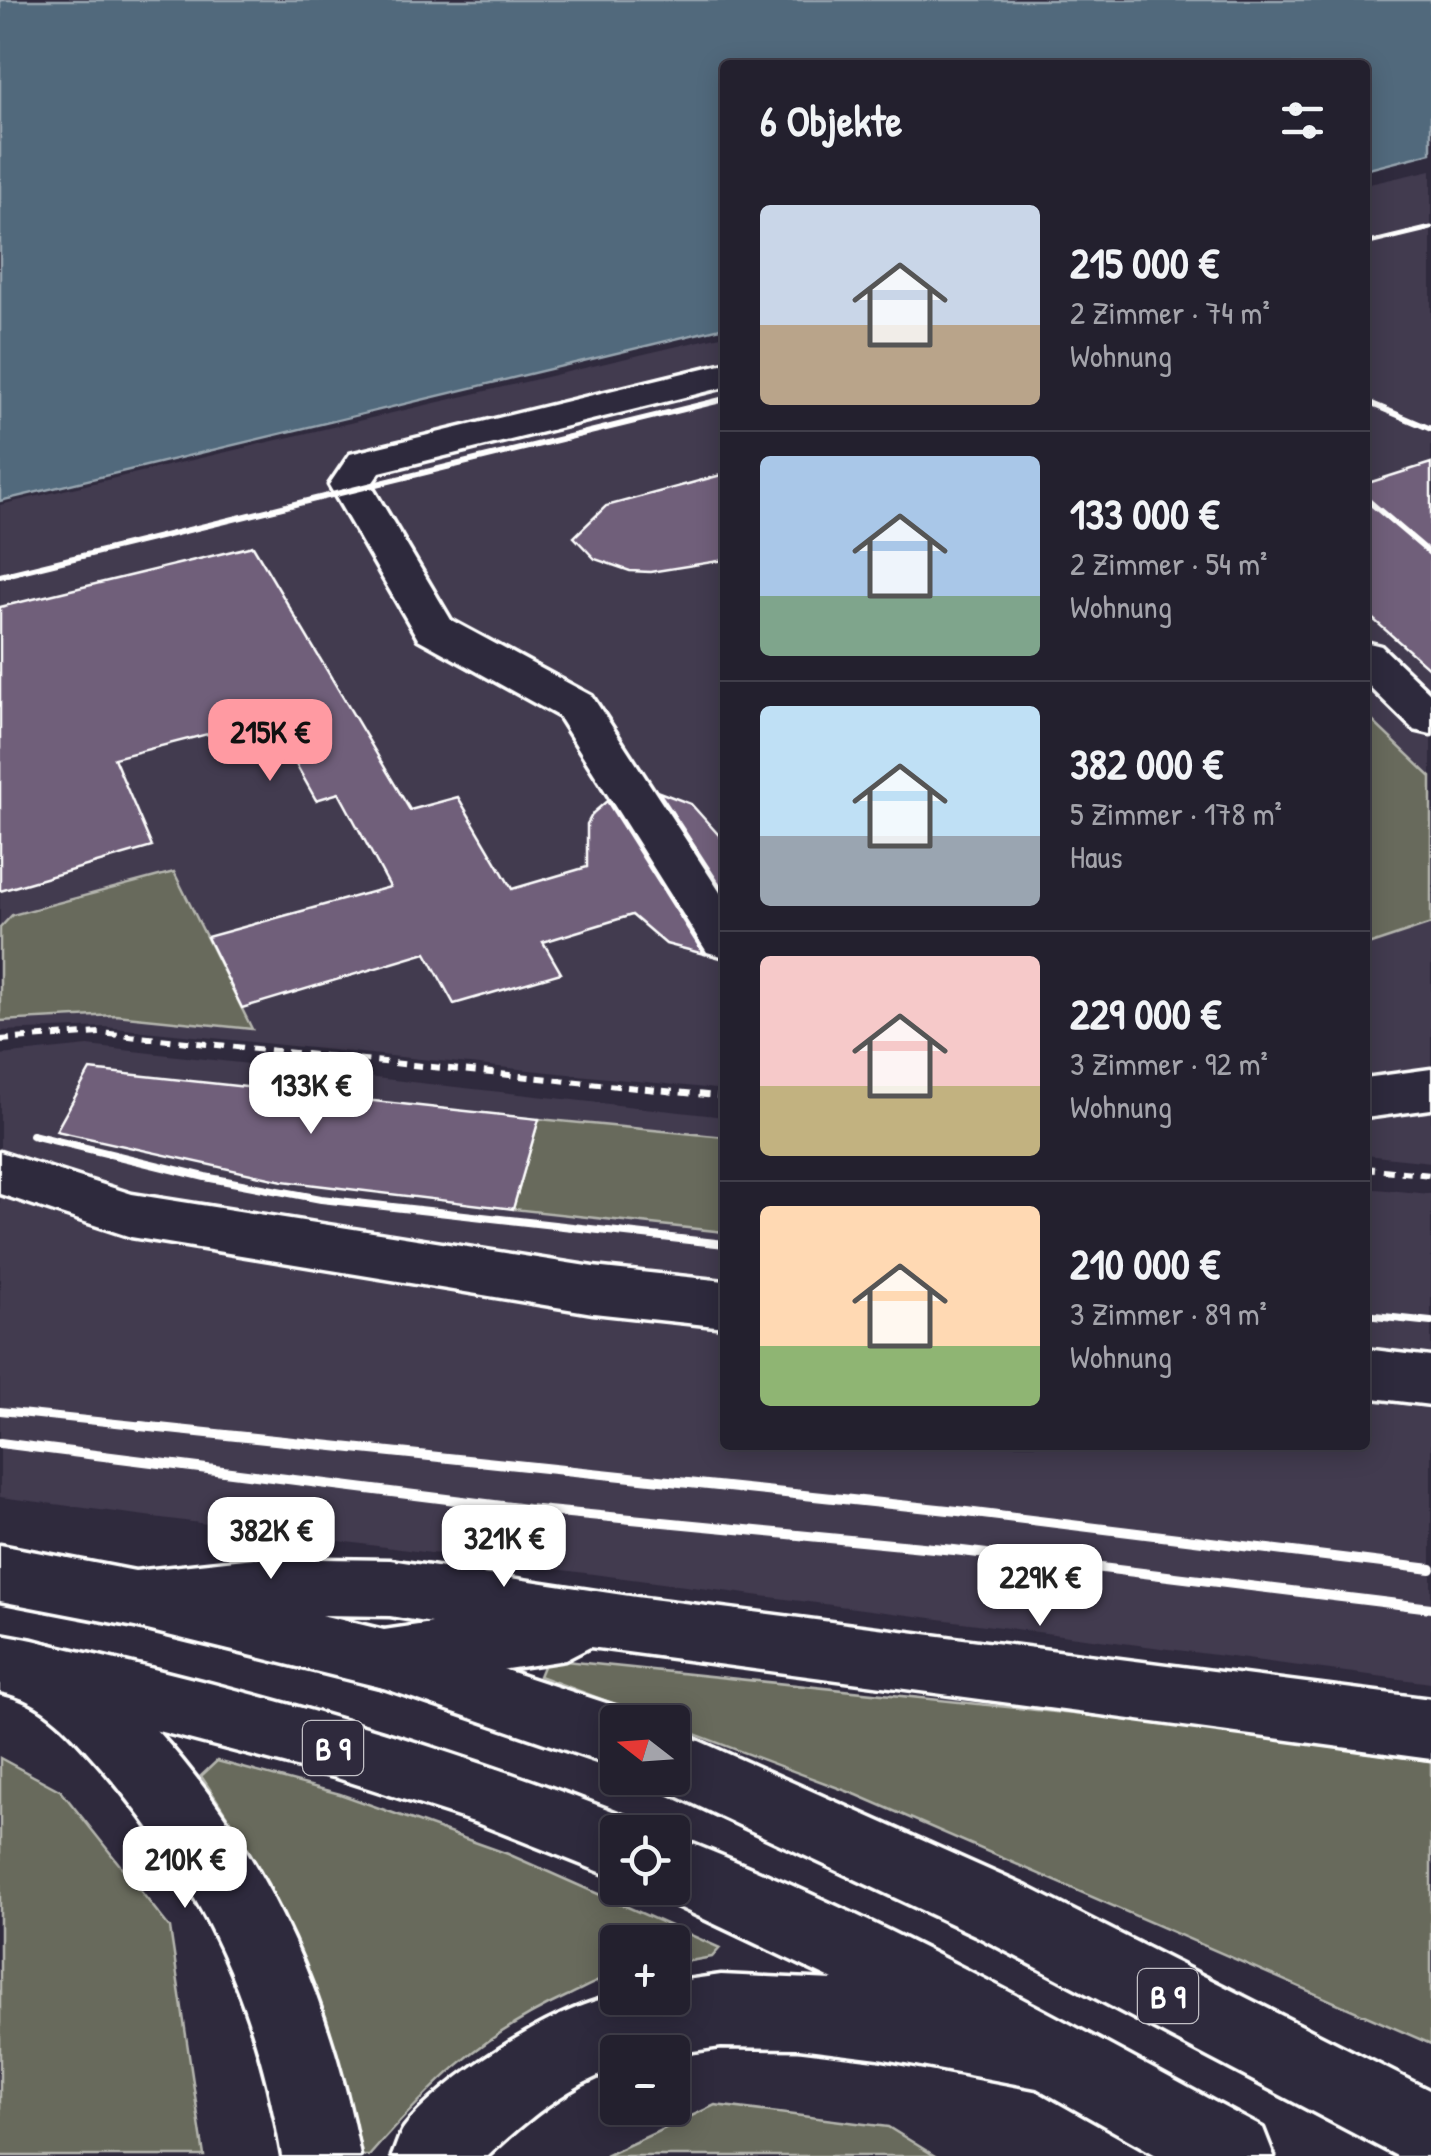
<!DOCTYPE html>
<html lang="de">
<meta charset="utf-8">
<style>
body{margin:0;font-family:"Patrick Hand",sans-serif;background:#2b2836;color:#f1f3f6;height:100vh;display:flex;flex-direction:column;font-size:38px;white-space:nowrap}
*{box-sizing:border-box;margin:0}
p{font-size:32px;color:#a3a3aa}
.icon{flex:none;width:55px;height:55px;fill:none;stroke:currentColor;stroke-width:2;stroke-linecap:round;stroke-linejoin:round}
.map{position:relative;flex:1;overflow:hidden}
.drawer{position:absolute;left:720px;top:60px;width:650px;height:1390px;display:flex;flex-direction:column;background:#23202e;border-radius:10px;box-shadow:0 5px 25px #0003,0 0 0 2px #403e4a}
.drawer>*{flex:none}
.needle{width:65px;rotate:287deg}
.fabs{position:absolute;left:600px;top:1705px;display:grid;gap:20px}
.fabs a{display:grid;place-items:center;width:90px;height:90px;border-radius:10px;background:#23202e;box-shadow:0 5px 25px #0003,0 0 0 2px #403e4a;font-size:50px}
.price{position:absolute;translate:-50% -85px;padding:0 22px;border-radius:20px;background:#fff;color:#222;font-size:32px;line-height:65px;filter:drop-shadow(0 2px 5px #0008)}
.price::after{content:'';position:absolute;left:50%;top:60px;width:30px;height:22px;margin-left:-15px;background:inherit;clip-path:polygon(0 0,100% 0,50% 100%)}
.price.current{background:#ff9aa2;color:#111}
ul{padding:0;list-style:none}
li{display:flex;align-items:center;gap:30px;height:250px;padding:0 40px}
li+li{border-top:2px solid #403e4a}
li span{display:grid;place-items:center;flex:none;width:280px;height:200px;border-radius:10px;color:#555}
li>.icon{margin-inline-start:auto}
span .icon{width:120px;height:120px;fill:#fffc;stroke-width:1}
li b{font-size:42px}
h2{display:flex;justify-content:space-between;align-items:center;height:120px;padding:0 40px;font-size:42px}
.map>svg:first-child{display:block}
.built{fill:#423a4f}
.green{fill:#686b5c;stroke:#b4b5ae;stroke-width:2.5}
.water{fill:#51697b;stroke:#97a5b0;stroke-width:2.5}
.building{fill:#6f5e7a;stroke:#fff;stroke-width:2.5}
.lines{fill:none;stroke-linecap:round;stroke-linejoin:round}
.minor-casing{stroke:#fff;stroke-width:7}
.major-casing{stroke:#fff;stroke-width:7}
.highway-casing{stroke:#fff;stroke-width:7}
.path{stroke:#fff;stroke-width:6;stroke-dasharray:10 8;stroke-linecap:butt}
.minor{fill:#2f2a3d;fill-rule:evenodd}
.major{fill:#2f2a3d;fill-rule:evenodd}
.highway{fill:#2f2a3d;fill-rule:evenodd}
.rail-far3{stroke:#fff;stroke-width:5}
.rail-far2{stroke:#fff;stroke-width:6}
.rail-far1{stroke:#fff;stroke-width:8}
.rail{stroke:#fff;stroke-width:10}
.labels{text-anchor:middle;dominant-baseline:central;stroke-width:8;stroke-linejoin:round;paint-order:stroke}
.shield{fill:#2f2a3d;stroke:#c1bfc5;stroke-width:2.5}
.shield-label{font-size:32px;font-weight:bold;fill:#fff}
</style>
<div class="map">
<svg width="1431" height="2156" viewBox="0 0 1431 2156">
<rect width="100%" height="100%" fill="#2f2a3d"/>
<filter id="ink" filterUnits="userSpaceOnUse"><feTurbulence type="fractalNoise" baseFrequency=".01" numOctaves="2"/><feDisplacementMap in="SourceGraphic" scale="20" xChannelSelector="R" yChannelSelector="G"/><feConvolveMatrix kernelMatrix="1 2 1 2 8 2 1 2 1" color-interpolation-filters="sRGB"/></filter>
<g filter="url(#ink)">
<!-- built -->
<path class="built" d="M1431,170V1162L1365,1155V185Z
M725,335V1090L105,1027L0,1031V505Z
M88,1046L725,1117V1445H1365V1188L1431,1194V1683L0,1497V1055Z"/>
<!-- green -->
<path class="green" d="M1365,714L1431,777V924L1365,946Z
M174,872L252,1029L116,1015L0,1021V928L12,915Z
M539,1119L725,1137V1232L513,1209Z
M546,1659L1131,1720L1431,1761V2044L857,1795L673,1726L672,1722H663L539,1676Z
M0,1758L61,1791L170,1928L204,2156H0Z
M217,1761L340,1794L508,1854L720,1948L712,1957L673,1964L672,1942H618L617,1975C600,1978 583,1989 567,1996C478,2037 432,2084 369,2156H336C327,2101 325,2041 309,1988C286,1910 246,1843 201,1776Z
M715,2105L888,2127L935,2156H605Z"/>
<!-- water -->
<path class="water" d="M0,0H1431V153L1365,170V65H725V327L0,501Z"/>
<!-- building -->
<path class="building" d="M1431,463V670L1365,612V484Z
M725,474V560L650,572L630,571L595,559L574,537L606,506Z
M253,546L410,810L458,797L512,889L587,867V824L593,813L607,801L704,954L666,944L632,915L543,942L561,973L454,1004L426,953L242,1008L207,937L390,887L339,793L316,800L270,718L114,758L152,847L0,891V607Z
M659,792L691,804L725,842V893Z
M90,1070L539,1119L513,1209L283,1181L56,1131Z"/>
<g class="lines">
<defs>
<path id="minor" d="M725,363V387L380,472L371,485L451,620L592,696L725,900V957L707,952L558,716L418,639L329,485L350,454Z
M1365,642L1381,646L1431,694V734L1414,730L1365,682Z
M1431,1069V1109L1365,1118V1078Z
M0,1152L132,1194L593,1267L725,1281V1327L593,1313L131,1237L0,1194Z
M1365,1349L1431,1357V1405L1365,1397Z"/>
<path id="major" d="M0,1545L135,1571L254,1558L390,1560L636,1597L1431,1699V1759L590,1647L565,1660L384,1688L135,1627L0,1601ZM321,1615L390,1616L432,1623L384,1630Z
M0,1634C23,1638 45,1641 66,1651C101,1668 130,1702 157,1731C266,1851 330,1997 360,2156H282C256,2002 204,1886 101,1767C72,1734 45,1700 0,1692Z"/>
<path id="highway" d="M384,1630L618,1707L642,1716L645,1722H618V1768L360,1680L350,1659L360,1638Z
M43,1643C248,1689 448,1745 643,1823L648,1832H618V1879L477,1823L334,1777L43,1701L19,1693L9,1672L19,1651Z
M672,1729L1027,1887L1431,2091V2156H1397L975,1935L647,1782L645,1778H672Z
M672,1836C877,1914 1070,2025 1263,2128L1274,2156H1158L1037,2088L879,2058L799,2048L721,2047L672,2054L618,2052V2068C567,2086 526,2120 488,2156H392C396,2147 399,2135 404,2128C440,2081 555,2006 613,1997C627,1995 654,1998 672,1998V1982L721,1975L833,1980L647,1892L644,1888H672Z"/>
</defs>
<!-- minor casing -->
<use href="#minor" class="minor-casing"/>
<!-- major casing -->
<use href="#major" class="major-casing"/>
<!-- highway casing -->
<use href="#highway" class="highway-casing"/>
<!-- path -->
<path class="path" d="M0,1040L100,1033L725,1097
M1365,1168L1431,1175"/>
<!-- minor -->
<use href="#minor" class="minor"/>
<!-- major -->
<use href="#major" class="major"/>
<!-- highway -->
<use href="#highway" class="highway"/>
<!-- rail-far3 -->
<path class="rail-far3" d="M1365,244L1431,228"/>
<!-- rail-far2 -->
<path class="rail-far2" d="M1365,401L1431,429
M1365,498L1431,554
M0,576L725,399"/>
<!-- rail-far1 -->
<path class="rail-far1" d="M32,1135L205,1177L321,1199L725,1244
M1365,1315L1431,1322
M0,1411L164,1428"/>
<!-- rail -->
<path class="rail" d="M140,1426L958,1511L1431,1569
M0,1443L527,1509L954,1550L1431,1608"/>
</g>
</g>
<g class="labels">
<!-- shield labels -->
<g class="shield">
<rect x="303" y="1721" width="60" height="54" rx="8"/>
<rect x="1138" y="1969" width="60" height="54" rx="8"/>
</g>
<g class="shield-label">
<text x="333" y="1748">B 9</text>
<text x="1168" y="1996">B 9</text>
</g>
</g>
</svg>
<div class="fabs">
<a><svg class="needle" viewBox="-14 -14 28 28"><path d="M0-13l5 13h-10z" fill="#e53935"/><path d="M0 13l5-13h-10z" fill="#a3a3aa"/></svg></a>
<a><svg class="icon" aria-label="locate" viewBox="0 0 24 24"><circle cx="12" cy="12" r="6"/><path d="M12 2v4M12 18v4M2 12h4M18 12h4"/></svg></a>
<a>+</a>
<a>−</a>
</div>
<b class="price current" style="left:270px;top:784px">215K €</b>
<b class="price" style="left:311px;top:1137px">133K €</b>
<b class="price" style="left:271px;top:1582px">382K €</b>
<b class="price" style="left:504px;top:1590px">321K €</b>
<b class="price" style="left:1040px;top:1629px">229K €</b>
<b class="price" style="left:185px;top:1911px">210K €</b>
<section class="drawer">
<h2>6 Objekte<svg class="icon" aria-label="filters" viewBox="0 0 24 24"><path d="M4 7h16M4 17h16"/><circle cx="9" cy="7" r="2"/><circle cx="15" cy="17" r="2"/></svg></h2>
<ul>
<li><span style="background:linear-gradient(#c9d6e8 60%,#b9a48a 0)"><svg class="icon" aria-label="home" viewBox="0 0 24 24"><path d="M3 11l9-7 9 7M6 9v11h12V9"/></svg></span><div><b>215 000 €</b><p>2 Zimmer · 74 m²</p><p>Wohnung</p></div></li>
<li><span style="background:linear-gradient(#a9c7e8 70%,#7fa58c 0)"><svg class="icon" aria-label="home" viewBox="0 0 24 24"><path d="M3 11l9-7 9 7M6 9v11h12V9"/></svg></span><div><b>133 000 €</b><p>2 Zimmer · 54 m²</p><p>Wohnung</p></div></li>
<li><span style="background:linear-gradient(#bfe0f5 65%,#9aa5b1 0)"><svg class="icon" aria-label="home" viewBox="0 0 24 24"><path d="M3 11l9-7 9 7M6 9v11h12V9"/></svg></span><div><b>382 000 €</b><p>5 Zimmer · 178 m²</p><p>Haus</p></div></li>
<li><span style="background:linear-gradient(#f6c9c9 65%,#c2b280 0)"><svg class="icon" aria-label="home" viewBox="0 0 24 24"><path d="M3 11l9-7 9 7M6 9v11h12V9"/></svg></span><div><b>229 000 €</b><p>3 Zimmer · 92 m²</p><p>Wohnung</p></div></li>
<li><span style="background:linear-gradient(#ffd9b3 70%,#8fb573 0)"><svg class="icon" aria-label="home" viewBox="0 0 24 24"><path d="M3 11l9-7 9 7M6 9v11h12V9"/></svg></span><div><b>210 000 €</b><p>3 Zimmer · 89 m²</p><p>Wohnung</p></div></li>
</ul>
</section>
</div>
